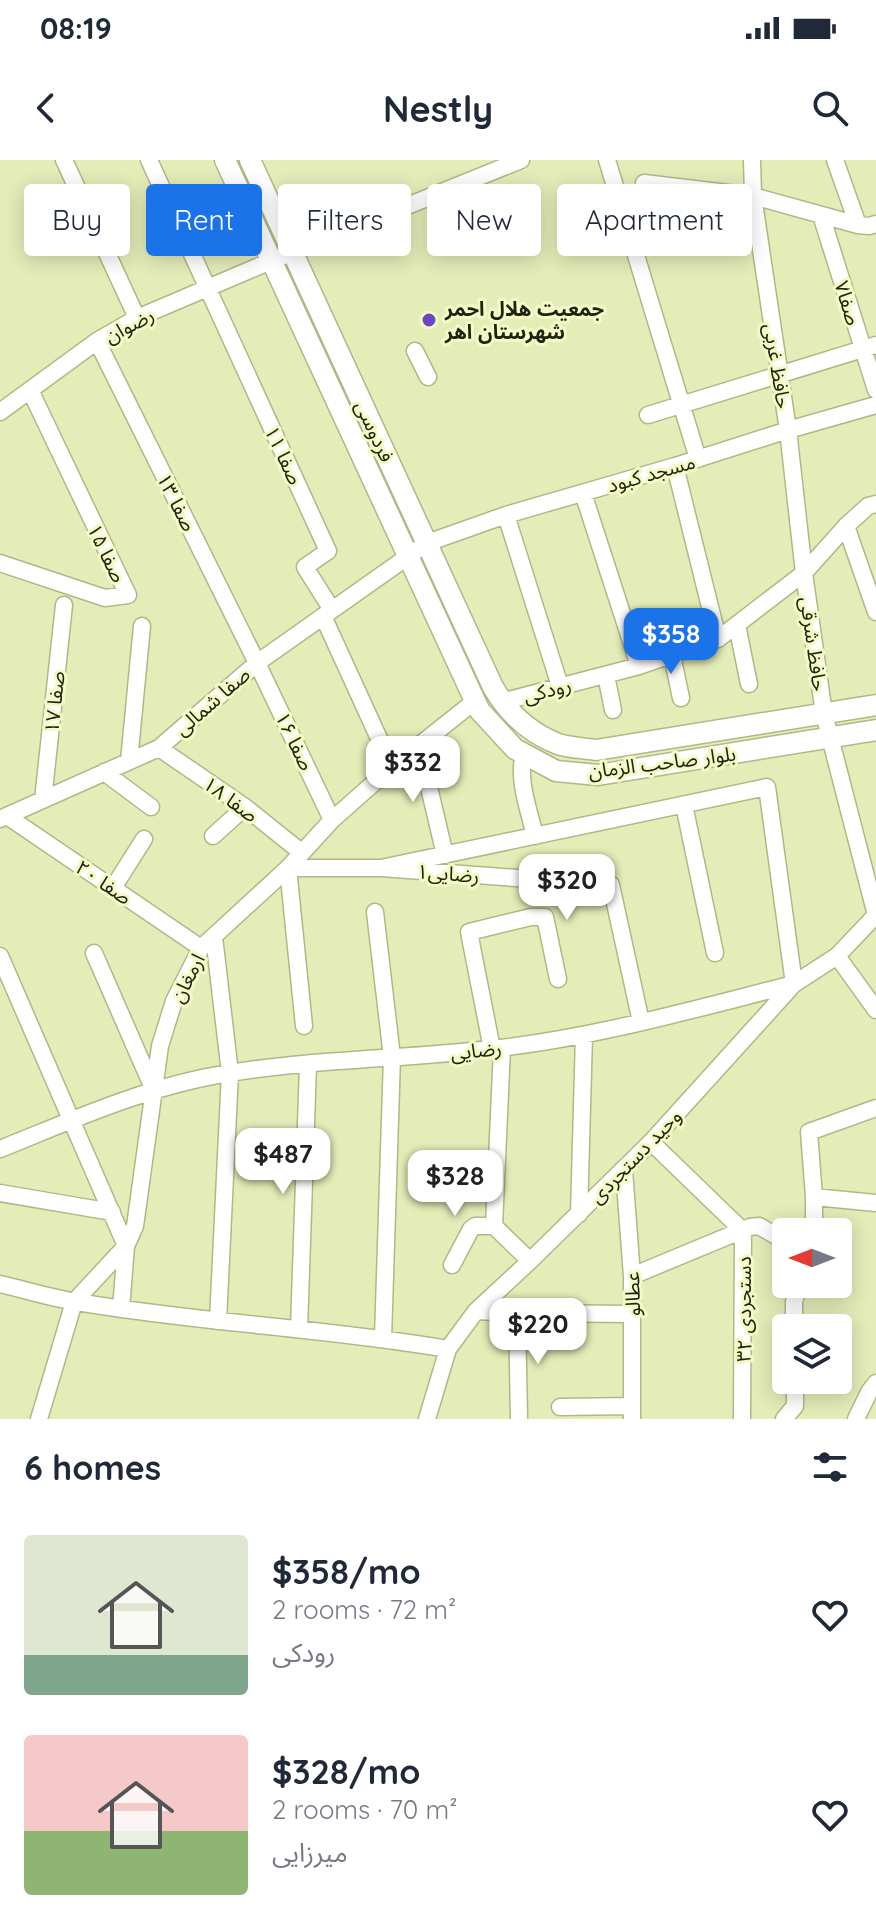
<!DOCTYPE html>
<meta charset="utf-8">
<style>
body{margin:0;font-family:Quicksand,"Noto Sans Arabic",sans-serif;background:#f6f6f7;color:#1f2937;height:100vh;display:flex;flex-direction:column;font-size:30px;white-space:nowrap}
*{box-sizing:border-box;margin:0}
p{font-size:26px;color:#747a83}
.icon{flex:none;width:44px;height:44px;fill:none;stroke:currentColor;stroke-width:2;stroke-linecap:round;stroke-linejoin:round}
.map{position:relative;height:1259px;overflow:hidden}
.drawer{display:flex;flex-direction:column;background:#fff;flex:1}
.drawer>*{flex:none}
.hud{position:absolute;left:24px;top:24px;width:828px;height:72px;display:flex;gap:16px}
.needle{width:52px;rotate:270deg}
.fabs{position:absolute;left:772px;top:1058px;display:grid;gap:16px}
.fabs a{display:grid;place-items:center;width:80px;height:80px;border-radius:8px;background:#fff;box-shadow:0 4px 20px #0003;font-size:40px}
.price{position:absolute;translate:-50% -68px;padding:0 18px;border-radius:16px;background:#fff;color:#222;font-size:26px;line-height:52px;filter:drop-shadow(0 2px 4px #0008)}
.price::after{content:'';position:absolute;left:50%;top:48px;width:24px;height:18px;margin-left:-12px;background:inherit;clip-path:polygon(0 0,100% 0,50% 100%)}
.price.active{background:#1a73e8;color:#fff}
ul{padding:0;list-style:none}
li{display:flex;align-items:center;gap:24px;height:200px;padding:0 24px}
li span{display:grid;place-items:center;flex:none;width:224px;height:160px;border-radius:8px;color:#555}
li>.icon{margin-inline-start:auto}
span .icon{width:96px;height:96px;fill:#fffc;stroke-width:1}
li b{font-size:34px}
h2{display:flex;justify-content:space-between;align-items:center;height:96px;padding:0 24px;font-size:34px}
.pill{padding:0 28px;border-radius:8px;background:#fff;box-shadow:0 4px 20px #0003;font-size:28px;line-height:72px}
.pill.active{background:#1a73e8;color:#fff}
.status{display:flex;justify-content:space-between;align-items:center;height:56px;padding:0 40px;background:#fff;direction:ltr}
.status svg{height:22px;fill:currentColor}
header{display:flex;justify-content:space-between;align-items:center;height:104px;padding:0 24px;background:#fff;font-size:36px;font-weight:700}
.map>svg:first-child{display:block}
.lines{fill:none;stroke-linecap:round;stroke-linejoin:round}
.minor-casing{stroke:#b0b885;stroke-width:19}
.major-casing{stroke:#b0b885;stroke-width:23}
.minor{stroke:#fff;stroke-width:16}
.major{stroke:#fff;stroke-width:20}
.poi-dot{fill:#7147bf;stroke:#f2fbc5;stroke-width:3}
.labels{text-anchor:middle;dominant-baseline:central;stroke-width:6;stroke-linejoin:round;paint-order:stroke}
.street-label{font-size:20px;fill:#1f220e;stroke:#f2fbc5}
.poi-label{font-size:20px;font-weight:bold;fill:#1f220e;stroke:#f2fbc5;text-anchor:start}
</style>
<div class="status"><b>08:19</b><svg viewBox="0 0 49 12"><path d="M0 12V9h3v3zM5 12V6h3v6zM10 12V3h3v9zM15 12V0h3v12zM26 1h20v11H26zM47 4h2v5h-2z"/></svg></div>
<header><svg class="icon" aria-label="back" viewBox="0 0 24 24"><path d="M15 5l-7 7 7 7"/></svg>Nestly<svg class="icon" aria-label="search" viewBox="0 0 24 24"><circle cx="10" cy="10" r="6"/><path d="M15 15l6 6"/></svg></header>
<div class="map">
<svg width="876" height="1259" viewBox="0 0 876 1259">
<rect width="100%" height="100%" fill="#e4edb8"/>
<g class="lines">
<defs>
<path id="minor" d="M64,0L137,158
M149,0L328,391L305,407L332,450
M607,0L698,299
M752,0L753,36L788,270L804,413L824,554L876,755
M835,0L858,65
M644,23L753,36L858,65L869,66L876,64
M821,55L876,230
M97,181L257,503L332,660
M415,191L428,217
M0,252L97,181L137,158L271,101L521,0
M648,255L876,185
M675,306L718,479
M583,333L639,506
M506,355L560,526
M846,366L876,452
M0,403L105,438L128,435L30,230
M323,456L392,607
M737,465L749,524
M672,495L681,538
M606,515L613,550
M501,542L639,506L718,479L804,413L846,366L868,346L876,344
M419,585L445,695
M159,588L245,647L301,692
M524,594C517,620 529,650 535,676
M129,601L142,466
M104,612L151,647
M43,640L64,445
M684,645L715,793
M7,656L201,788
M0,659L159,588L257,503L427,383L506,355L675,306L788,270L876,245
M213,676L245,647
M113,728L144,679
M375,752L392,897L383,1178
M214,777L230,913L218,1161
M94,793L153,928
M0,796L126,1086L121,1149
M837,796L876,850
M304,866L288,708H381L611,725L641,862
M502,888L494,1066L530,1101
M492,889L469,772L531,757H545L558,819
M651,982L743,1071L742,1259
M0,989C75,959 150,925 230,913C316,899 405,899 491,889C594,878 694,849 794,824L767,627L381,708
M624,1010L632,1116V1259
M0,1033L112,1052
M814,1037L876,1043
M579,1054L584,875
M814,1072V1037L809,972L876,948
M452,1105L471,1069L475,1066H494
M632,1116L750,1067L759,1066L786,1082
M0,1124C26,1130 51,1138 77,1142C200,1163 325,1168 448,1189
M476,1151L517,1153L633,1154
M517,1153L519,1259
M794,1168V1142L799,1124
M299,1169L308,905
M560,1247L632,1246
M39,1259L74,1142L126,1086L135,1066L160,886L174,841L201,788L288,708L332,660L392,607L475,541
M427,1259L448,1189L476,1151L530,1101L651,982L794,824L837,796L876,755
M784,1259L795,1246V1220
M856,1259L869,1232L876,1223"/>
<path id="major" d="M225,0L475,541L480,551L515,589L556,611L598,615L876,570
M250,0L493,527C508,553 530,573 558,584C570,588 584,588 596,590L876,545"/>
</defs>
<!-- minor casing -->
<use href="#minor" class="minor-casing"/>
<!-- major casing -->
<use href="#major" class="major-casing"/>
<!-- minor -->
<use href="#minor" class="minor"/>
<!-- major -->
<use href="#major" class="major"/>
</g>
<!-- markers -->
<circle class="poi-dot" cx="429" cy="160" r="8"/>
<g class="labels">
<!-- street labels -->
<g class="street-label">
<text transform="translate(848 143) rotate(73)">صفا۷</text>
<text transform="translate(129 165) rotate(-28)">رضوان</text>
<text transform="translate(778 206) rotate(81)">حافظ غربی</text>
<text transform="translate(375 271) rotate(65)">فردوسی</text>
<text transform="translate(284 295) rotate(65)">صفا ۱۱</text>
<text transform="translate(651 313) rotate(-16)">مسجد کبود</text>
<text transform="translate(177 342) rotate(63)">صفا ۱۳</text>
<text transform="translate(107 393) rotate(64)">صفا ۱۵</text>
<text transform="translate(814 484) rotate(82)">حافظ شرقی</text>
<text transform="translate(547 530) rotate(-15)">رودکی</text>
<text transform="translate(212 541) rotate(-41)">صفا شمالی</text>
<text transform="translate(54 542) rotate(-84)">صفا ۱۷</text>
<text transform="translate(295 581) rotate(64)">صفا ۱۶</text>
<text transform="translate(662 602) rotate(-7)">بلوار صاحب الزمان</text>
<text transform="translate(231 639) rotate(36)">صفا ۱۸</text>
<text transform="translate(448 713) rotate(4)">رضایی۱</text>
<text transform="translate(104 722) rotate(34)">صفا ۲۰</text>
<text transform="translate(187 818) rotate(-63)">ارمغان</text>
<text transform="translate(476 890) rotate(-6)">رضایی</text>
<text transform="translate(635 996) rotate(-46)">وحید دستجردی</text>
<text transform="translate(632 1134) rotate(-91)">عطالو</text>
<text transform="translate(743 1149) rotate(-90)">دستجردی ۳۲</text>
</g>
<!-- poi labels -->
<g class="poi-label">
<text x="445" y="148">جمعیت هلال احمر<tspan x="445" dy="23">شهرستان اهر</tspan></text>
</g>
</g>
</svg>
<div class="fabs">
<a><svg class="needle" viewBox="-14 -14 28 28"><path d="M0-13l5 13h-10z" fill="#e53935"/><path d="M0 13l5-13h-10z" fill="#747a83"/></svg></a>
<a><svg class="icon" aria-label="layers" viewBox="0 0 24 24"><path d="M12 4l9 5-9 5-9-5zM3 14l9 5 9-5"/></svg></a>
</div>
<b class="price active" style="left:671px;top:516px">$358</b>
<b class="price" style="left:413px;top:644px">$332</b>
<b class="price" style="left:567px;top:762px">$320</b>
<b class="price" style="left:283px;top:1036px">$487</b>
<b class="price" style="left:455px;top:1058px">$328</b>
<b class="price" style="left:538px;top:1206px">$220</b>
<div class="hud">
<a class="pill">Buy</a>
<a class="pill active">Rent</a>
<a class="pill">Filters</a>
<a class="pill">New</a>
<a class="pill">Apartment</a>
</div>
</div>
<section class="drawer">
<h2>6 homes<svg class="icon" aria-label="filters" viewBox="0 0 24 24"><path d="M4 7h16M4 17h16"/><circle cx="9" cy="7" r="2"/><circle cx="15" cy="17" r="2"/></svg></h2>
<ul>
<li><span style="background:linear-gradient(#dfe7d0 75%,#7fa58c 0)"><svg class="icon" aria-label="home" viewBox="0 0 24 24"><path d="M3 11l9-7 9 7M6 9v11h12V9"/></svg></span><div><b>$358/mo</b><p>2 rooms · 72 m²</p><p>رودکی</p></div><svg class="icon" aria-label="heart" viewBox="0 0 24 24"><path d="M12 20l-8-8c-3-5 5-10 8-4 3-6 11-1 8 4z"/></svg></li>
<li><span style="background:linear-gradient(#f6c9c9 60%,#8fb573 0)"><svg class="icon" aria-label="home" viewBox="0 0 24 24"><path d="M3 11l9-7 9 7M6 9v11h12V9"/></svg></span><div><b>$328/mo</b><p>2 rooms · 70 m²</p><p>میرزایی</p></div><svg class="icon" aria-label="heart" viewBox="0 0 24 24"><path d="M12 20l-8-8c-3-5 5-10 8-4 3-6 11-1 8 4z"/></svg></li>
</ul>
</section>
